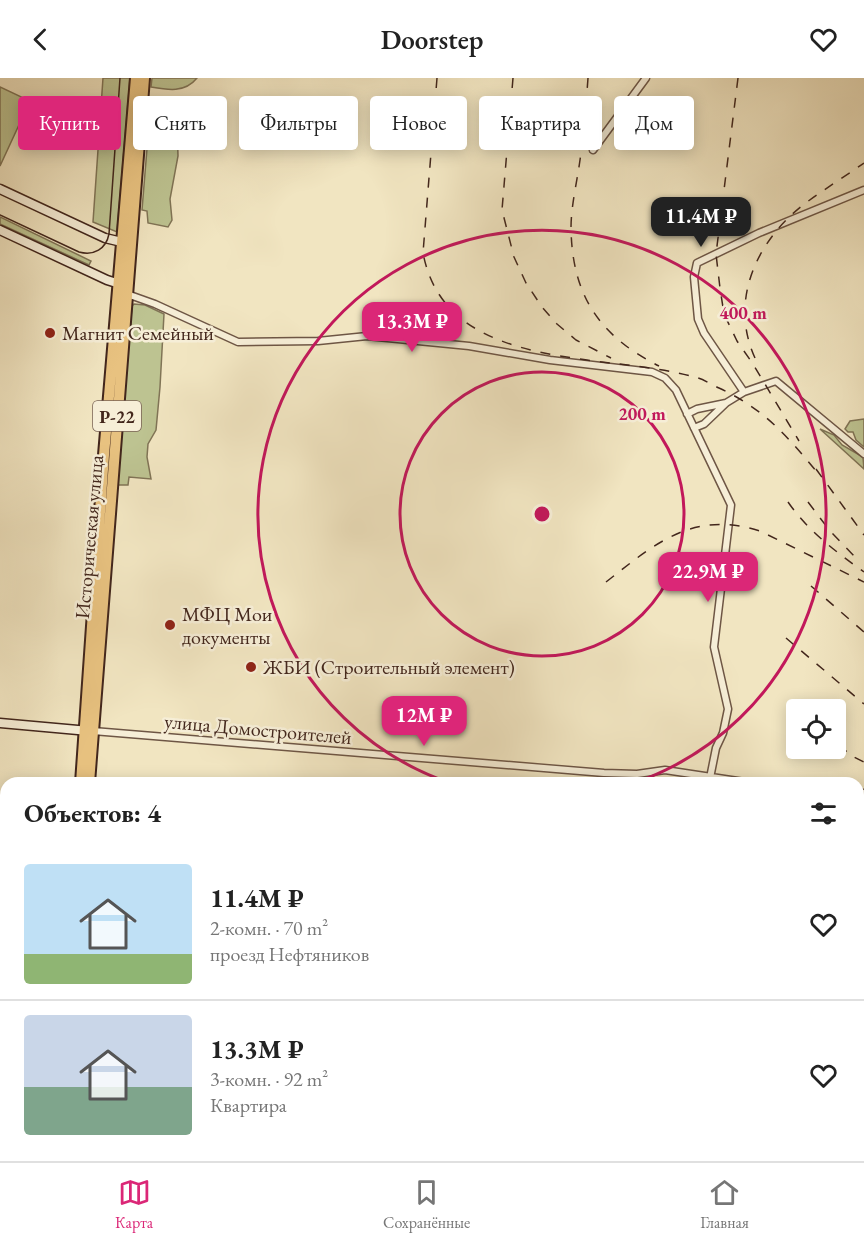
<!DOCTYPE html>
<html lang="ru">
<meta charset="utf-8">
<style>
body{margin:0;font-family:"EB Garamond",serif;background:#f2f2f2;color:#222;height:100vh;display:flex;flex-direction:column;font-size:22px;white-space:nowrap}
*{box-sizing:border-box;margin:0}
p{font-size:20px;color:#767676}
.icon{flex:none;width:33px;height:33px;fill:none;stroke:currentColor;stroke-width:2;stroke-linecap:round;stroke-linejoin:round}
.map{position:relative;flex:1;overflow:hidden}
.panel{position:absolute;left:0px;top:699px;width:864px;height:384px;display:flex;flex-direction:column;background:#fff;border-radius:18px 18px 0 0;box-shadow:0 3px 15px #0003}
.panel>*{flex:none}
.guide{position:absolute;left:18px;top:18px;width:828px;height:54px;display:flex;gap:12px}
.tools{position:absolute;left:786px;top:621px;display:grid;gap:12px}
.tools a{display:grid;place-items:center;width:60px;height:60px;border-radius:6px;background:#fff;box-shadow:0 3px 15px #0003;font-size:30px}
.price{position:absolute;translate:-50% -51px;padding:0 14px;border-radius:12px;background:#db2777;color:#fff;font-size:20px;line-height:39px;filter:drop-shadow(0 2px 3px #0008)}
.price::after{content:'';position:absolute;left:50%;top:36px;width:18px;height:14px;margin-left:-9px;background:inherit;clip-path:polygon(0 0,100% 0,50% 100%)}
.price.on{background:#222;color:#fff}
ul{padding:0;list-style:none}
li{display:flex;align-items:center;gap:18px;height:150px;padding:0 24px}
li+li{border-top:2px solid #e0e0e0}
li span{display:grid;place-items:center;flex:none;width:168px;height:120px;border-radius:6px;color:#555}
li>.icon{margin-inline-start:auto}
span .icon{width:72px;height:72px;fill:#fffc;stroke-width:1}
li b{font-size:26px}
h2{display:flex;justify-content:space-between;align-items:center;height:72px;padding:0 24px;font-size:26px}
.chip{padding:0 21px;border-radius:6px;background:#fff;box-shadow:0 3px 15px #0003;font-size:21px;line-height:54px}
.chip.on{background:#db2777;color:#fff}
header{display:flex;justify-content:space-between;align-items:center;height:78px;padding:0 24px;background:#fff;font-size:27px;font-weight:600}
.dock{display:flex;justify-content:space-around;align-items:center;height:84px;border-top:2px solid #e0e0e0;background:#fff;font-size:16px;color:#767676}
.dock a{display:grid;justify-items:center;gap:3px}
.dock .on{color:#db2777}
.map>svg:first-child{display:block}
.green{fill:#bdc391;stroke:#807456;stroke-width:1.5}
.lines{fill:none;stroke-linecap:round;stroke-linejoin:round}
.street-casing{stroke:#6e5645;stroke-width:9}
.secondary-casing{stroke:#42261c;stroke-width:11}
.highway-casing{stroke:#42261c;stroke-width:14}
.street{stroke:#f6eed7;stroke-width:6}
.secondary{stroke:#f6eed7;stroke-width:8}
.highway{stroke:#e8c280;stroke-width:10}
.tram{stroke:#42261c;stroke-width:1.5}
.rail{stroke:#42261c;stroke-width:1.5;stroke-dasharray:10 10;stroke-linecap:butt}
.ring{fill:none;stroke:#c2185b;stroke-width:3}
.poi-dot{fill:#8f2418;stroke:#f6eed7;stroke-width:2}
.labels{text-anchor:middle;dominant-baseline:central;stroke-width:5;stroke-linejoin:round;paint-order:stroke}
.shield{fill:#f6eed7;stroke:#786254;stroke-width:1.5}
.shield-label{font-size:18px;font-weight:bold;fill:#42261c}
.poi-label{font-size:20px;fill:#42261c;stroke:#f6eed7;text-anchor:start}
.street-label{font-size:20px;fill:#42261c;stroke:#f6eed7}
.centre{fill:#c2185b;stroke:#f6eed7;stroke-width:3}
.ring-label{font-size:18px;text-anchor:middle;font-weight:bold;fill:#c2185b;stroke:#f6eed7;stroke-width:5;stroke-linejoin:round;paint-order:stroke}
</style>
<header><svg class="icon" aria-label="back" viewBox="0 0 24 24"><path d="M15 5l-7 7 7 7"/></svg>Doorstep<svg class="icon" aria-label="heart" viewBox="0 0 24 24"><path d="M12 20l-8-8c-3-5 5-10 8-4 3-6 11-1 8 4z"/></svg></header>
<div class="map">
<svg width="864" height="1083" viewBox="0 0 864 1083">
<rect width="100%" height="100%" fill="#f1e5c1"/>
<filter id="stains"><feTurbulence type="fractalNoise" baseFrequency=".00333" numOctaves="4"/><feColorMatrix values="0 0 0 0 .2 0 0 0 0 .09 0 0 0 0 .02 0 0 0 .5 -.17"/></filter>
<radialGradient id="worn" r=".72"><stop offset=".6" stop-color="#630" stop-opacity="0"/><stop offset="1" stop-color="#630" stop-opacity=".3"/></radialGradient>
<!-- green -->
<path class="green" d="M103,0H130L117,154L93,144Z
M152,0H197C185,15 168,12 151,9Z
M0,9L30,23L0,88Z
M161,39L175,40L177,43L178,78L170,121L172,142L168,149L148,145L147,133L142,132L149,46L154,40Z
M0,139L91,183L89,187L0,146Z
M134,226L145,227L164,236L160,309L156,352L148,366L147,379L151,401L129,399L128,407H117L132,228Z
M864,341V369L856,362L853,354H848L845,351L850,343Z
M820,351L834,357L842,367L863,379L864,391Z
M562,1077H660L663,1083H520L539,1078Z"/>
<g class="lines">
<defs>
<path id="street" d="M593,72L646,0
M127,216L155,226L238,264L318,263L367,258L469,268L550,282L652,294L665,300L676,312L731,427L714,569L728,631L723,655L716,670L710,700
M744,314L704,255L698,241L694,199L697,185L759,155L864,112
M726,325L744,314L776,303L864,376
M687,336L697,331L726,325L704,346L694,350
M93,653L604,695L637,696L665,692L751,705
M858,715H864
M858,1020L864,1021
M433,1083L461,1077"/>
<path id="secondary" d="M0,111L105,160L126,165
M0,152L107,202L123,207
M0,645L89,653"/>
<path id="highway" d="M81,705L104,377L136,0
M89,705L144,0
M67,1083L68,1077
M77,1083V1077"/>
</defs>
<!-- street casing -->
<use href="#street" class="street-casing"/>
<!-- secondary casing -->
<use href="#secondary" class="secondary-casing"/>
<!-- highway casing -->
<use href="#highway" class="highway-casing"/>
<!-- street -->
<use href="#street" class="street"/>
<!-- secondary -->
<use href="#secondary" class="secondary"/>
<!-- highway -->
<use href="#highway" class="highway"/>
<!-- tram -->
<path class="tram" d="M0,137L79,174C94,178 106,171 109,156L120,0"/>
<!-- rail -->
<path class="rail" d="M437,0L423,175C446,297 609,273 698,300C705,302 712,307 719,310C766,332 788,359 821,399
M513,0L502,132L514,179L526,205L542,229L557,246L576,262L611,280
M588,0C586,27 584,55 580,82C577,104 571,128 571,150C572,217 599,258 659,288
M738,0L716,176L720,210L724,236L737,263L753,286L799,363
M755,280C729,223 756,164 803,127C823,112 844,99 864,85
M816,391L864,457
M788,424C808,453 835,473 864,494
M808,424L830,453L859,483
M606,504C656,465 693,432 760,453L864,504
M811,508L864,554
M786,560L864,626
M839,667L852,678L864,684
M858,962H864
M280,1082L302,1077
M261,1083L286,1077"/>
</g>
<!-- distance rings -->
<g class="ring">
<circle cx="542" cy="436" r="142"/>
<path d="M450 705A284 284 0 1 1 634 705"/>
</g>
<!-- markers -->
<g class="poi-dot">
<circle cx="50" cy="255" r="6"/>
<circle cx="170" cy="547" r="6"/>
<circle cx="251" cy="589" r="6"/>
</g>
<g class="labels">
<!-- shield labels -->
<rect class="shield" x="93" y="323" width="48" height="30" rx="4.5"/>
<g class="shield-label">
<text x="117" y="338">Р-22</text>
</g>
<!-- poi labels -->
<g class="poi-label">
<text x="62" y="255">Магнит Семейный</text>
<text x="182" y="536">МФЦ Мои<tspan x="182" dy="23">документы</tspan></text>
<text x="263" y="589">ЖБИ (Строительный элемент)</text>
</g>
<!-- street labels -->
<g class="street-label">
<text transform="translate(89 459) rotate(-85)">Историческая улица</text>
<text transform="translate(258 651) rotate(5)">улица Домостроителей</text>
</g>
</g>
<circle cx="542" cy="436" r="9" class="centre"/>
<g class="ring-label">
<text x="743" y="241">400 m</text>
<text x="642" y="342">200 m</text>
</g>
<rect width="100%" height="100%" filter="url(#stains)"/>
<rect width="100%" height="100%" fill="url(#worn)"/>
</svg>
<div class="tools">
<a><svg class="icon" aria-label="locate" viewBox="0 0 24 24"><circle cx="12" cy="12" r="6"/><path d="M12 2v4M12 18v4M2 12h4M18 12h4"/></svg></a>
</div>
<b class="price on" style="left:701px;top:170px">11.4M ₽</b>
<b class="price" style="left:412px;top:275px">13.3M ₽</b>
<b class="price" style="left:708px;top:525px">22.9M ₽</b>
<b class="price" style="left:424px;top:669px">12M ₽</b>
<div class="guide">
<a class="chip on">Купить</a>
<a class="chip">Снять</a>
<a class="chip">Фильтры</a>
<a class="chip">Новое</a>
<a class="chip">Квартира</a>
<a class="chip">Дом</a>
</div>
<section class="panel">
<h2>Объектов: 4<svg class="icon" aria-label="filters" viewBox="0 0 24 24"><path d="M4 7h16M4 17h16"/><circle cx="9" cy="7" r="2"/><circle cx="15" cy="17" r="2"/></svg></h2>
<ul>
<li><span style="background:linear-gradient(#bfe0f5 75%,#8fb573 0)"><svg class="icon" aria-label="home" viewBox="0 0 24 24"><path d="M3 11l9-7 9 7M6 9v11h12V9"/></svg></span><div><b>11.4M ₽</b><p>2-комн. · 70 m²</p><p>проезд Нефтяников</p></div><svg class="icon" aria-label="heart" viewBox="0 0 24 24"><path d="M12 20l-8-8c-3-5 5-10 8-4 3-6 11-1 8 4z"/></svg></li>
<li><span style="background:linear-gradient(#c9d6e8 60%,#7fa58c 0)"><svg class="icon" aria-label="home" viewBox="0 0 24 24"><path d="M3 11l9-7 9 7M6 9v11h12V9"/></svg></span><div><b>13.3M ₽</b><p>3-комн. · 92 m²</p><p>Квартира</p></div><svg class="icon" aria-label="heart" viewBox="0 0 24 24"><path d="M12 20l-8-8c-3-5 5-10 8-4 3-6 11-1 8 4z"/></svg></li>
</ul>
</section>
</div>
<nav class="dock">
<a class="on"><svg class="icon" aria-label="map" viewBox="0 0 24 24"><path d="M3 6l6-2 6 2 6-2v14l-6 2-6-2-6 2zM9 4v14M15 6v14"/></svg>Карта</a>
<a><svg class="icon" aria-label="saved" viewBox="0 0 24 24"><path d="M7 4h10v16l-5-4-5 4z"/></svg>Сохранённые</a>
<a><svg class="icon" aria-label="home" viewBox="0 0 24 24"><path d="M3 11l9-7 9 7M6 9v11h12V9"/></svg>Главная</a>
</nav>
